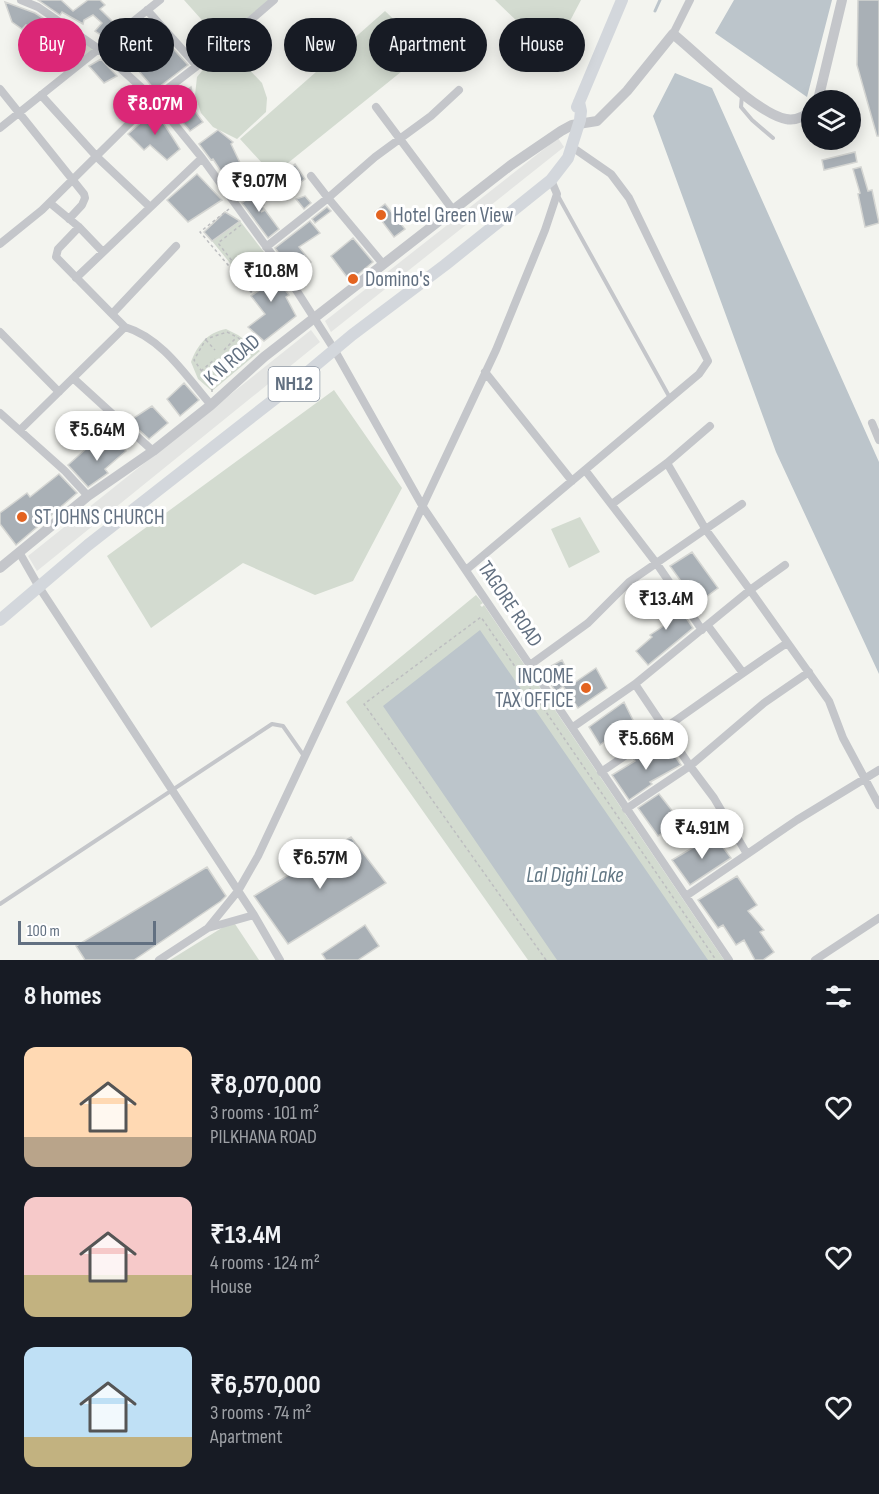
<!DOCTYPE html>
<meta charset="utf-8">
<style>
body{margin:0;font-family:"Sofia Sans Condensed",sans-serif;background:#20242c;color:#f1f3f6;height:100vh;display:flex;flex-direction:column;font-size:22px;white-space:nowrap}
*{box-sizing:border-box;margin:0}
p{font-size:20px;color:#9ea1a6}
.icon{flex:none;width:33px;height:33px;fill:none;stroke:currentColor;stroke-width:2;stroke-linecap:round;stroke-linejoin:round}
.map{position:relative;height:960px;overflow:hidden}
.side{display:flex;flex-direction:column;background:#171b24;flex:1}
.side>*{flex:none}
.hud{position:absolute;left:18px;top:18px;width:843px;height:54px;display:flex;gap:12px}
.fabs{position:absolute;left:801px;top:90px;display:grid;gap:12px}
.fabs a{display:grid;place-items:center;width:60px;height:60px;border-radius:50%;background:#171b24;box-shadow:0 3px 15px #0003;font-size:30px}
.scale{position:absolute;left:18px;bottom:15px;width:138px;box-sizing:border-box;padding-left:6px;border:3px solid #627081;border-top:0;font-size:16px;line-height:21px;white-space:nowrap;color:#627081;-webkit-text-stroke:4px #fff;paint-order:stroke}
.price{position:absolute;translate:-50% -51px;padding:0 14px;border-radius:21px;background:#fff;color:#222;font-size:20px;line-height:39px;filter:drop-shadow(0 2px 3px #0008)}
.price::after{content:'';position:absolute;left:50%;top:36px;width:18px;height:14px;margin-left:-9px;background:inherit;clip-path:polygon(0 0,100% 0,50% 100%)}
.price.active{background:#db2777;color:#fff}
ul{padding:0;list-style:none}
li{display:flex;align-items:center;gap:18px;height:150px;padding:0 24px}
li span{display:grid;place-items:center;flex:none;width:168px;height:120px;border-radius:12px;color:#555}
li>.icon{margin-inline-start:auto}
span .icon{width:72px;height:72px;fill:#fffc;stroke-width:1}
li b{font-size:26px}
h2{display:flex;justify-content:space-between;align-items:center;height:72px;padding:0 24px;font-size:26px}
.pill{padding:0 21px;border-radius:27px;background:#171b24;box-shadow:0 3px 15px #0003;font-size:21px;line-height:54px}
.pill.active{background:#db2777;color:#fff}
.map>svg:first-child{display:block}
.built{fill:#e4e5e3}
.green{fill:#d3dbd0}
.water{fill:#bcc5cb}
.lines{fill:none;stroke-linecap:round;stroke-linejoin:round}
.stream{stroke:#bcc5cb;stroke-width:3}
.building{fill:#a9b0b6;stroke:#d4d5d2;stroke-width:1.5}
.path{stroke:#bdbec0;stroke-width:1.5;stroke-dasharray:3 3;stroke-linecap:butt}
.service{stroke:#c4c6ca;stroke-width:4}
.minor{stroke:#c4c6ca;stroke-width:8}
.tertiary{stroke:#c4c6ca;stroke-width:10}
.primary{stroke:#d3d7dc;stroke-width:12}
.poi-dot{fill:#e36320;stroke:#fff;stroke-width:2}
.labels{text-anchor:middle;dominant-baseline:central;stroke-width:6;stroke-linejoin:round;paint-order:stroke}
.shield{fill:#fff;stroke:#919ba7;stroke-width:1.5}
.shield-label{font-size:20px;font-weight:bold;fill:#627081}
.poi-label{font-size:21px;fill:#627081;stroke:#fff;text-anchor:start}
.street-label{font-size:21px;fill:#627081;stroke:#fff}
.water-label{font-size:22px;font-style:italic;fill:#637885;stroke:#fff}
</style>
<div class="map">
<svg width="879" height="960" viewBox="0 0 879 960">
<rect width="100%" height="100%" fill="#f3f4ef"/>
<!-- built -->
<path class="built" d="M558,138L564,147L331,332L325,321Z
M311,330L320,342L37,571L28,556Z"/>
<!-- green -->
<path class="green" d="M184,0H276L226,47Z
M495,0H581L552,55Z
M385,11L427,51L273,175L240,139Z
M58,26L95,49L80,63L45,39Z
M216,54H228L244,64L262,83L267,98L266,112L237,139L213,127L201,113L195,95L197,77Z
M240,221L277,269L251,289L212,241Z
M226,329L238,335L260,351L212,391L198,379L191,362C198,344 207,333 226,329Z
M334,390L402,488L353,581L315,595L243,563L151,628L107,556Z
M580,517L600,552L569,568L551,529Z
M476,595L483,603L480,605L482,607L484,605L724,960H528L346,702Z
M233,921L259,960H170Z"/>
<!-- water -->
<path class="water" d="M734,0H832L807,97L715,33Z
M675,73L712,88L879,462V674L776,452L653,116Z
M480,630L708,960H557L383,706Z"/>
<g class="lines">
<!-- stream -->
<path class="stream" d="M655,11L660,0"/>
</g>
<!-- building -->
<path class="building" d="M38,0H61L73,11L88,0H100L105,5L100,9L117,26L104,37L95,31L102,23L93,15L84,20L83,24L62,12L60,15Z
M858,0H879V136H877L857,65Z
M5,2L35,13L52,24L44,36L26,25L22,29L12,22Z
M129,38L142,47L126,60L117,46Z
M167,42L188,65L155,90L137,69Z
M101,59L117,76L104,83L89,66Z
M180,87L184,92L191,87L194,104L191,106L203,122L190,131L165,101Z
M132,90L142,102L134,109L124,97Z
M155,110L180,149L167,160L150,145L144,150L128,134Z
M218,130L233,142L231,144L244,171L253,163L269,178L254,189L249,184L236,192L232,188L213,159L211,160L199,144Z
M855,152L857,162L824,170L822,160Z
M295,164L305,179L283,195L273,181Z
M861,167L868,191L872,190L879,223L865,227L858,194L860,193L853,169Z
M197,174L222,200L188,222L167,200Z
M251,187L264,205L262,206L264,209L261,212L265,210L279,229L268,238L242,203L246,200L241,197Z
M305,196L311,203L304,209L296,199Z
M385,204L405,229L394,237L375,212Z
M327,207L331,211L315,223L312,219Z
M225,212L240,221L212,241L204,232Z
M310,221L320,233L299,247L311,262L292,272L275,248Z
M353,238L373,262L350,281L331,256Z
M270,262L281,278L278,280L289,295L286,297L296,316L264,341L248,327L265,314L251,296L261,289L251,274Z
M184,383L199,400L180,416L167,399Z
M152,406L168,423L149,439L129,421Z
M121,436L129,446L124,449L126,451L105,469L108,473L88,487L68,465L88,447L96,457Z
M59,474L77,493L16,545L0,524V513L27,493L30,497Z
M692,552L718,588L698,603L697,602L692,605L680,586L683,584L670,566Z
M670,594L693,628L648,665L636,651L652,637L650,635L668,623L655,605Z
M562,660L574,683L596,668L607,688L578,708L563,686L556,692L542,671Z
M624,702L635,724L639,721L647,733L618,753L608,739L600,745L589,727Z
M667,744L681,765L650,782L652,784L629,800L612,775L635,761L633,758L646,749L650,755Z
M659,794L681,822L658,836L638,808Z
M714,835L731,858L690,885L672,860Z
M351,837L386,883L288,944L254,896Z
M207,867L226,896L221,901L134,960H85L76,946Z
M737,876L757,905L748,911L764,930L760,932L774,952L763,960H755L744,940L736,945L723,925L718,928L698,900Z
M365,925L379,946L358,960H326L322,954Z"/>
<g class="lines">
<!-- path -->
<path class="path" d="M229,209L200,232L251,292L276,277
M241,225L218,243L244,276L265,263
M206,340L215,350
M224,350L237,337
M201,371L215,359
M213,385L235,369L225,360
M212,392V386L194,360L206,339L227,332L237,337L256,351
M546,960L364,704L481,617L716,960"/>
<!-- service -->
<path class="service" d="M742,95L741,107L752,120L773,138
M557,194L670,398
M0,904L272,724L283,726L304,756"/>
<!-- minor -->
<path class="minor" d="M21,0L38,7L99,49L154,99L202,158L284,271L334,349L423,507L729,960
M147,10L197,66
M673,34L690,0
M0,89L84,194L85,198L82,205L69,219
M41,95L97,157L150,207
M376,107L453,210
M0,128L160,0
M50,203L79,227L103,252
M79,227L58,249L56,257L112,314L176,246
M0,244L42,210L154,99L197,66L274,0
M266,247L328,198L311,176
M383,264L328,198L375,157L431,116L459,90
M76,278L202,158
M112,314L125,327L73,378L153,451
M125,327C162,338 186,376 211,405
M0,332L59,392
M485,372L572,481
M0,413L65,471L88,496
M872,423L879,440
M20,430L73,378
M667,463L706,530L750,590L785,565
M585,470L657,564L702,630
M612,504L667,463L710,426
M19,552L39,587L254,915L280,960
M466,570L699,374L708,361L629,198L611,174L572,147
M708,626L743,673
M530,665L588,623L629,582L742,504
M573,727L635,684L750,590L829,701L843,738L879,805
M601,772C664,730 724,685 787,643
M626,809L690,766L635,684
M747,854L714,798L690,766L764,703L809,672
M686,896L797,820L879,770
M208,928L254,915
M159,960L208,928L238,891L258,856L496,350L545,230L557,194L551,180
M815,960L879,918"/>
<!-- tertiary -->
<path class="tertiary" d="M818,100L842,0
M0,568L88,496L153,451L211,405L264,357L511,165L561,131L572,125L597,121L627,91L673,34C698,54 757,114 786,119C795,121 805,116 812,110"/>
<!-- primary -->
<path class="primary" d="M577,107L622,0
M0,620L88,545L285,391L352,335L445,265L551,180L568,158L580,120L581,111L579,102"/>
</g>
<!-- markers -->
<g class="poi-dot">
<circle cx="381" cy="215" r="6"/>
<circle cx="353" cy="279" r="6"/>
<circle cx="22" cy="517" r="6"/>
<circle cx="586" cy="688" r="6"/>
</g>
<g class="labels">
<!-- shield labels -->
<rect class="shield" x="268.5" y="367" width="51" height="34" rx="4.5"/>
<g class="shield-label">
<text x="294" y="384">NH12</text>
</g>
<!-- poi labels -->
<g class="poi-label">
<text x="393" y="215">Hotel Green View</text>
<text x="365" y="279">Domino's</text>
<text x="34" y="517">ST JOHNS CHURCH</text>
<text x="574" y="676" text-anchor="end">INCOME<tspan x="574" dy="24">TAX OFFICE</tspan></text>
</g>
<!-- street labels -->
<g class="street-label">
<text transform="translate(232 360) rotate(-41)">K N ROAD</text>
<text transform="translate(510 604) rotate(56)">TAGORE ROAD</text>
</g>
<!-- water labels -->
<g class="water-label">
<text x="575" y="875">Lal Dighi Lake</text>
</g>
</g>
</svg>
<div class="fabs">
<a><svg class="icon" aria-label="layers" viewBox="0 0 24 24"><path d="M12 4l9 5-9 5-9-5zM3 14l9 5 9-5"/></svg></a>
</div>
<div class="scale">100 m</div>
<b class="price active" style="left:155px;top:136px">₹8.07M</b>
<b class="price" style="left:259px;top:213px">₹9.07M</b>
<b class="price" style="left:271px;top:303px">₹10.8M</b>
<b class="price" style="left:97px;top:462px">₹5.64M</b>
<b class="price" style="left:666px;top:631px">₹13.4M</b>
<b class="price" style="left:646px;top:771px">₹5.66M</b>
<b class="price" style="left:702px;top:860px">₹4.91M</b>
<b class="price" style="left:320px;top:890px">₹6.57M</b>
<div class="hud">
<a class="pill active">Buy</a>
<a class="pill">Rent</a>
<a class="pill">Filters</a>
<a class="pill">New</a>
<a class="pill">Apartment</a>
<a class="pill">House</a>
</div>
</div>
<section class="side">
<h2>8 homes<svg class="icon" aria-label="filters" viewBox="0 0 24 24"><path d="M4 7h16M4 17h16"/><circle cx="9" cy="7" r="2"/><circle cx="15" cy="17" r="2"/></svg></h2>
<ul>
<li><span style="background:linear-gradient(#ffd9b3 75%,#b9a48a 0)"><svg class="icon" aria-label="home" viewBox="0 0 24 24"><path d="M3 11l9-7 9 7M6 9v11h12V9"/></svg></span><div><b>₹8,070,000</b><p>3 rooms · 101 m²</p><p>PILKHANA ROAD</p></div><svg class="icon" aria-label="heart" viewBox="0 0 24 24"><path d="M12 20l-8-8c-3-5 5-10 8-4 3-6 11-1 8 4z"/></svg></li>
<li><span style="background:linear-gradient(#f6c9c9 65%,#c2b280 0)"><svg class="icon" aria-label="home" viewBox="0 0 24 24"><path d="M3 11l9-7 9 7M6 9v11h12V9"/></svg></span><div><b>₹13.4M</b><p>4 rooms · 124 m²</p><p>House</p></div><svg class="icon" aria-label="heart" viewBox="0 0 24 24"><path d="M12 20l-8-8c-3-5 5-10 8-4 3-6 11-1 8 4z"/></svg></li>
<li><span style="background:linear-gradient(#bfe0f5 75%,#c2b280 0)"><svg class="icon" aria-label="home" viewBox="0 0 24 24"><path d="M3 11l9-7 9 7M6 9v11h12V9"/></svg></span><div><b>₹6,570,000</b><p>3 rooms · 74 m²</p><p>Apartment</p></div><svg class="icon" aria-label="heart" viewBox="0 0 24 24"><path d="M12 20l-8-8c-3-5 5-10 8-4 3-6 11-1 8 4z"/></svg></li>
</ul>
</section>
